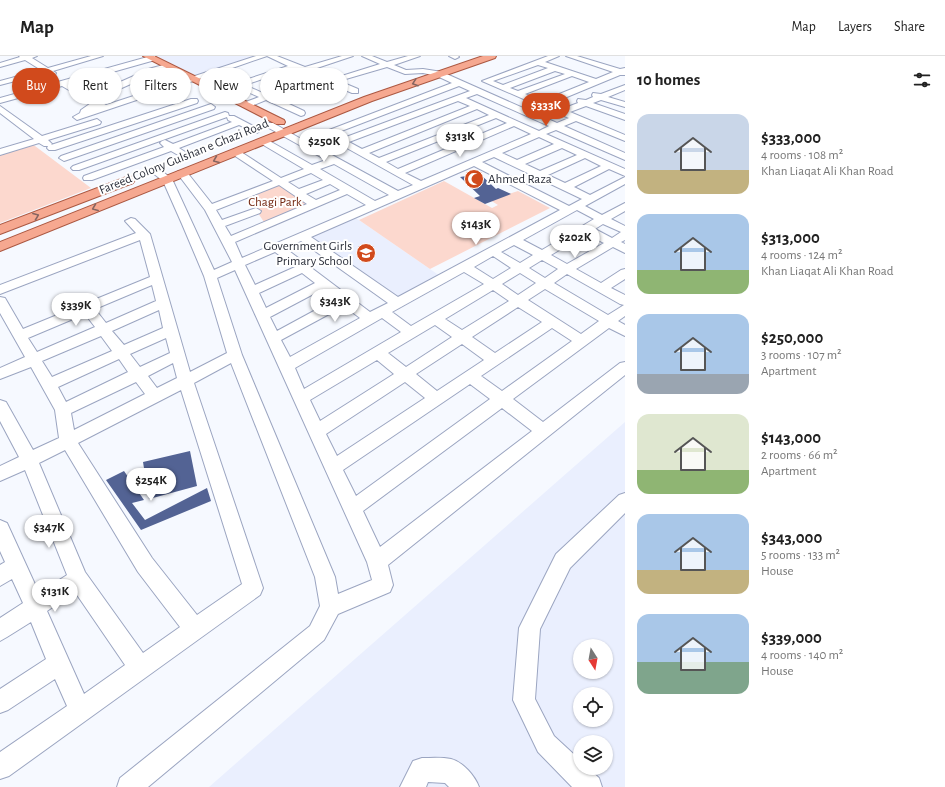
<!DOCTYPE html>
<meta charset="utf-8">
<style>
body{margin:0;font-family:"Alegreya Sans",sans-serif;background:#f6f6f6;color:#222;height:100vh;display:flex;flex-direction:column;font-size:15px;white-space:nowrap}
*{box-sizing:border-box;margin:0}
p{font-size:13px;color:#767676}
.icon{flex:none;width:22px;height:22px;fill:none;stroke:currentColor;stroke-width:2;stroke-linecap:round;stroke-linejoin:round}
.map{position:relative;flex:1;overflow:hidden}
.side{display:flex;flex-direction:column;background:#fff;width:320px}
.side>*{flex:none}
.banner{position:absolute;left:12px;top:12px;width:380px;height:36px;display:flex;gap:8px}
.needle{width:26px;rotate:169deg}
.buttons{position:absolute;left:573px;top:583px;display:grid;gap:8px}
.buttons a{display:grid;place-items:center;width:40px;height:40px;border-radius:50%;background:#fff;box-shadow:0 1px 3px #0004;font-size:20px}
.price{position:absolute;translate:-50% -34px;padding:0 9px;border-radius:14px;background:#fff;color:#222;font-size:13px;line-height:26px;filter:drop-shadow(0 1px 2px #0008)}
.price::after{content:'';position:absolute;left:50%;top:24px;width:12px;height:9px;margin-left:-6px;background:inherit;clip-path:polygon(0 0,100% 0,50% 100%)}
.price.active{background:#d14a1c;color:#fff}
ul{padding:0;list-style:none}
li{display:flex;align-items:center;gap:12px;height:100px;padding:0 12px}
li span{display:grid;place-items:center;flex:none;width:112px;height:80px;border-radius:12px;color:#555}
li>.icon{margin-inline-start:auto}
span .icon{width:48px;height:48px;fill:#fffc;stroke-width:1}
li b{font-size:17px}
h2{display:flex;justify-content:space-between;align-items:center;height:48px;padding:0 12px;font-size:17px}
.pill{padding:0 14px;border-radius:18px;background:#fff;box-shadow:0 1px 3px #0004;font-size:14px;line-height:36px}
.pill.active{background:#d14a1c;color:#fff}
header{display:flex;align-items:center;gap:24px;box-sizing:border-box;height:56px;padding:0 20px;background:#fff;border-bottom:1px solid #e0e0e0}
header strong{font-size:19px}
nav{display:flex;gap:22px;margin-inline-start:auto;font-size:14px}
main{display:flex;flex:1;min-height:0}
.map>svg:first-child{display:block}
.built{fill:#eaeffe;fill-rule:evenodd}
.green{fill:#fcd8ce}
.building{fill:#536394}
.lines{fill:none;stroke-linecap:round;stroke-linejoin:round}
.minor-casing{stroke:#9ba5c1;stroke-width:2}
.major-casing{stroke:#ab5842;stroke-width:2}
.minor{fill:#fff;fill-rule:evenodd}
.major{fill:#f6a890;fill-rule:evenodd}
.oneway{stroke:#866561}
.labels{text-anchor:middle;dominant-baseline:central;stroke-width:4;stroke-linejoin:round;paint-order:stroke}
.far-street-label{font-size:13px;fill:#2b2f3a;stroke:#fff}
.far-poi-label{font-size:13px;fill:#2b2f3a;stroke:#fff;text-anchor:start}
.far-park-label{font-size:13px;fill:#732811;stroke:#fff}
</style>
<header>
<strong>Map</strong>
<nav><a>Map</a><a>Layers</a><a>Share</a></nav>
</header>
<main>
<div class="map">
<svg width="625" height="731" viewBox="0 0 625 731">
<rect width="100%" height="100%" fill="#f6f9ff"/>
<!-- built -->
<path class="built" d="M157,0H256L196,20L155,1Z
M350,159L359,164L443,222L397,247L302,180Z
M625,366V731H209ZM580,590H606V616H580ZM580,638H606V664H580ZM580,686H606V712H580Z"/>
<!-- green -->
<path class="green" d="M31,87L91,132L0,167V96Z
M444,125L492,152L498,149L490,144L518,135L550,152L430,213L359,164Z
M280,126L315,148L266,169L246,139Z"/>
<!-- building -->
<path class="building" d="M480,118L496,133L498,132L511,138L485,148L474,142L480,140L460,121Z
M190,395L197,430L149,443L143,406Z
M124,415L144,444L132,447L145,464L207,432L211,445L141,474L106,424Z"/>
<g class="lines">
<defs>
<path id="minor" d="M19,0H37L32,2L48,12L91,0H103L53,15L56,17L55,19H52L46,17L0,29V25L41,14L25,4L0,11V7L20,1Z
M151,0H155V4L70,28L95,42L100,35L136,19L141,15L167,8L171,10L147,19L142,23L106,39L101,46L106,49L256,0H267L218,17L239,26L288,10L267,0H277L305,11L342,0H353L311,14L332,23L380,8L362,0H372L387,6L408,0H420L394,9L406,14L423,13L442,16L557,67L569,62L542,51L535,52L534,50L535,48L482,25L548,0H559L545,6L596,23L613,16L566,0H577L620,13L625,12V19H620L550,48L562,53L578,47L577,45L578,43L586,44L593,41L592,39L593,37L601,38L625,29V34L608,41L625,46V51L601,44L593,47L625,58V64L586,50L570,56L625,79V85L576,65L564,70L625,97V104L556,74L546,78L625,113V120L609,113L574,131L590,139L625,121V128L585,150L602,159L625,147V155L611,163L625,170V184L621,186L625,188V197L613,191L576,213L601,227L621,214L625,213V223L611,232L625,239V260L618,265L625,269V280L609,272L513,343L543,366L620,307L625,306V319L388,509L393,529L390,536L338,558L324,584L148,731H117L120,722L310,570L320,550L315,521L231,307L194,327L263,532L260,539L9,720L0,723V696L67,650L55,623L8,654L0,657V633L46,603L31,566L7,581L0,585V562L23,547L12,523L0,530V509L5,506L0,495V464L7,467L39,537L67,519L25,414L0,425V410L19,401L0,365V344L6,346L33,394L59,382L55,354L31,311L0,323V312L25,301L0,257V241L5,242L23,273L150,221L140,184L0,238V229L136,177L125,165L131,162L135,163L150,178L190,316L227,297L204,220L182,168L163,125L149,114L150,112H158L172,123L214,214L232,206L205,154L177,117L178,115H186L212,148L273,125L232,98L230,96L232,94H238L281,122L304,113L260,87L258,85L260,83H266L312,109L326,104L267,71L266,69L267,67H273L303,84L452,27L437,20L423,17L405,18L387,11L339,25L358,33V37H352L322,24L274,42L282,45L324,29H330V33L289,48L304,55L305,57L304,59L301,60L266,44L249,51H243L242,49L243,47L259,41L211,19L77,64L73,61L80,57L81,54L91,47L62,30L0,47V42ZM538,9L548,12L503,29L493,25ZM294,12L315,21L267,39L245,29ZM555,15L565,18L518,35L510,32ZM572,20L589,26L542,45L525,38ZM459,30L470,35L338,84L336,86L413,129L398,135L310,87ZM477,38L549,70L539,75L466,42ZM458,45L470,50L362,93L349,86ZM477,53L489,59L379,102L369,97ZM496,62L507,67L398,113L386,106ZM514,70L531,78L421,125L405,117ZM539,81L554,88L517,104L502,97ZM562,92L577,99L540,115L525,108ZM494,101L582,143L569,150L482,106ZM585,102L601,110L565,127L548,119ZM334,108L389,139L375,145L320,113ZM474,110L560,154L398,241L311,181ZM311,117L323,124L299,133L288,126ZM330,128L340,134L316,144L306,138ZM279,129L307,148L231,180L225,170L260,157L261,155L256,152L222,164L216,154ZM347,138L366,149L242,202L235,186ZM577,154L594,163L542,194L523,184ZM603,168L621,176L612,182L595,173ZM586,178L604,187L567,208L551,199ZM301,185L388,247L370,256L285,192ZM514,189L533,199L520,207L501,196ZM275,196L295,211L255,229L245,209ZM493,200L511,212L493,223L474,211ZM542,204L558,213L545,222L529,212ZM235,214L367,506L372,524L338,538L335,521L242,299L217,222ZM464,216L484,228L411,270L392,256ZM302,217L315,227L266,252L259,237ZM520,217L536,227L518,239L502,228ZM567,218L620,248L624,249L608,259L554,227ZM152,229L156,245L106,267L95,253ZM323,233L336,243L277,275L270,261ZM545,233L599,265L581,278L528,244ZM493,234L509,245L462,274L445,263ZM344,250L360,262L290,301L281,284ZM518,251L542,266L495,297L472,281ZM159,254L163,272L124,289L112,275ZM85,258L95,271L37,296L28,282ZM382,262L401,276L304,333L295,312ZM435,269L452,281L406,311L388,297ZM552,272L572,285L502,335L481,320ZM101,280L112,295L52,321L42,305ZM166,282L170,297L140,311L130,298ZM462,288L484,304L437,335L416,318ZM119,303L128,316L66,346L58,331ZM377,304L394,318L320,365L310,344ZM173,307L177,322L157,332L148,320ZM136,326L145,338L74,374L71,357ZM405,326L425,342L337,400L326,378ZM470,328L490,343L356,440L343,414ZM181,334L242,528L197,559L152,502L78,387ZM502,352L532,375L380,491L363,455ZM65,394L138,516L180,571L143,597L85,516L39,407ZM75,536L125,609L84,638L47,555Z
M449,0H458L459,1L455,3Z
M191,43H197L198,45L197,47L55,94H49L47,92L48,90H44L39,87L0,99V93L34,83L0,57V50L42,80L97,63L101,66L100,68L48,84L52,88L51,89Z
M211,48L215,51L214,53L67,104L64,105L59,102L61,100Z
M225,56L228,57L229,60H234L261,74L257,77L239,69L179,92L193,101L191,103H185L171,95L92,124H84L83,122L84,120L164,91L160,87L162,85L165,84L173,88L232,66L228,64L227,61L79,114H73L71,112L73,110Z
M625,437V457L570,512L540,573L535,643L554,680L580,704V712H588L599,722L602,731H572L538,696L513,644L519,572L556,498L619,439Z
M422,702C431,702 442,701 451,703C463,706 475,720 479,731H449L445,727L428,726L426,731H400L413,705Z"/>
<path id="major" d="M143,0H154L284,64L285,66L284,68H276Z
M483,0H496L495,2L372,45L0,195V186L364,41Z
M129,120L133,121L135,124L133,127L0,178V169Z"/>
</defs>
<!-- minor casing -->
<use href="#minor" class="minor-casing"/>
<!-- major casing -->
<use href="#major" class="major-casing"/>
<!-- minor -->
<use href="#minor" class="minor"/>
<!-- major -->
<use href="#major" class="major"/>
</g>
<!-- one-way arrows -->
<defs><path id="oneway-chevron" d="M-2-3.5L2.5 0L-2 3.5" fill="none" stroke-width="1.6" stroke-linecap="round" stroke-linejoin="round"/></defs>
<g class="oneway">
<use href="#oneway-chevron" transform="translate(415 27) rotate(161)"/>
<use href="#oneway-chevron" transform="translate(216 104) rotate(158)"/>
<use href="#oneway-chevron" transform="translate(95 152) rotate(158)"/>
<use href="#oneway-chevron" transform="translate(36 160) rotate(-21)"/>
</g>
<!-- icons -->
<defs>
<symbol id="mosque-disc" viewBox="-11 -11 22 22"><circle r="9.5" fill="#d14a1c" stroke="#fff"/><path d="M3.5-4.9A6 6 0 1 0 3.5 4.9A5 5 0 1 1 3.5-4.9Z" fill="#fff"/></symbol>
<symbol id="school-disc" viewBox="-11 -11 22 22"><circle r="9.5" fill="#d14a1c" stroke="#fff"/><path d="M0-5L7-2L0 1L-7-2ZM-4 1L0 2.5L4 1V4Q0 6-4 4Z" fill="#fff"/></symbol>
</defs>
<g fill-rule="evenodd">
<use href="#mosque-disc" x="463" y="112" width="22" height="22"/>
<use href="#school-disc" x="355" y="186" width="22" height="22"/>
</g>
<g class="labels">
<!-- far-street labels -->
<g class="far-street-label">
<text transform="translate(184 101) rotate(-22)">Fareed Colony Gulshan e Ghazi Road</text>
</g>
<!-- far-poi labels -->
<g class="far-poi-label">
<text x="488" y="123">Ahmed Raza</text>
<text x="352" y="190" text-anchor="end">Government Girls<tspan x="352" dy="15">Primary School</tspan></text>
</g>
<!-- far-park labels -->
<g class="far-park-label">
<text x="275" y="146">Chagi Park</text>
</g>
</g>
</svg>
<div class="buttons">
<a><svg class="needle" viewBox="-14 -14 28 28"><path d="M0-13l5 13h-10z" fill="#e53935"/><path d="M0 13l5-13h-10z" fill="#767676"/></svg></a>
<a><svg class="icon" aria-label="locate" viewBox="0 0 24 24"><circle cx="12" cy="12" r="6"/><path d="M12 2v4M12 18v4M2 12h4M18 12h4"/></svg></a>
<a><svg class="icon" aria-label="layers" viewBox="0 0 24 24"><path d="M12 4l9 5-9 5-9-5zM3 14l9 5 9-5"/></svg></a>
</div>
<b class="price active" style="left:546px;top:71px">$333K</b>
<b class="price" style="left:460px;top:102px">$313K</b>
<b class="price" style="left:324px;top:107px">$250K</b>
<b class="price" style="left:476px;top:190px">$143K</b>
<b class="price" style="left:575px;top:203px">$202K</b>
<b class="price" style="left:335px;top:267px">$343K</b>
<b class="price" style="left:76px;top:271px">$339K</b>
<b class="price" style="left:151px;top:446px">$254K</b>
<b class="price" style="left:49px;top:493px">$347K</b>
<b class="price" style="left:55px;top:557px">$131K</b>
<div class="banner">
<a class="pill active">Buy</a>
<a class="pill">Rent</a>
<a class="pill">Filters</a>
<a class="pill">New</a>
<a class="pill">Apartment</a>
</div>
</div>
<section class="side">
<h2>10 homes<svg class="icon" aria-label="filters" viewBox="0 0 24 24"><path d="M4 7h16M4 17h16"/><circle cx="9" cy="7" r="2"/><circle cx="15" cy="17" r="2"/></svg></h2>
<ul>
<li><span style="background:linear-gradient(#c9d6e8 70%,#c2b280 0)"><svg class="icon" aria-label="home" viewBox="0 0 24 24"><path d="M3 11l9-7 9 7M6 9v11h12V9"/></svg></span><div><b>$333,000</b><p>4 rooms · 108 m²</p><p>Khan Liaqat Ali Khan Road</p></div></li>
<li><span style="background:linear-gradient(#a9c7e8 70%,#8fb573 0)"><svg class="icon" aria-label="home" viewBox="0 0 24 24"><path d="M3 11l9-7 9 7M6 9v11h12V9"/></svg></span><div><b>$313,000</b><p>4 rooms · 124 m²</p><p>Khan Liaqat Ali Khan Road</p></div></li>
<li><span style="background:linear-gradient(#a9c7e8 75%,#9aa5b1 0)"><svg class="icon" aria-label="home" viewBox="0 0 24 24"><path d="M3 11l9-7 9 7M6 9v11h12V9"/></svg></span><div><b>$250,000</b><p>3 rooms · 107 m²</p><p>Apartment</p></div></li>
<li><span style="background:linear-gradient(#dfe7d0 70%,#8fb573 0)"><svg class="icon" aria-label="home" viewBox="0 0 24 24"><path d="M3 11l9-7 9 7M6 9v11h12V9"/></svg></span><div><b>$143,000</b><p>2 rooms · 66 m²</p><p>Apartment</p></div></li>
<li><span style="background:linear-gradient(#a9c7e8 70%,#c2b280 0)"><svg class="icon" aria-label="home" viewBox="0 0 24 24"><path d="M3 11l9-7 9 7M6 9v11h12V9"/></svg></span><div><b>$343,000</b><p>5 rooms · 133 m²</p><p>House</p></div></li>
<li><span style="background:linear-gradient(#a9c7e8 60%,#7fa58c 0)"><svg class="icon" aria-label="home" viewBox="0 0 24 24"><path d="M3 11l9-7 9 7M6 9v11h12V9"/></svg></span><div><b>$339,000</b><p>4 rooms · 140 m²</p><p>House</p></div></li>
</ul>
</section>
</main>
